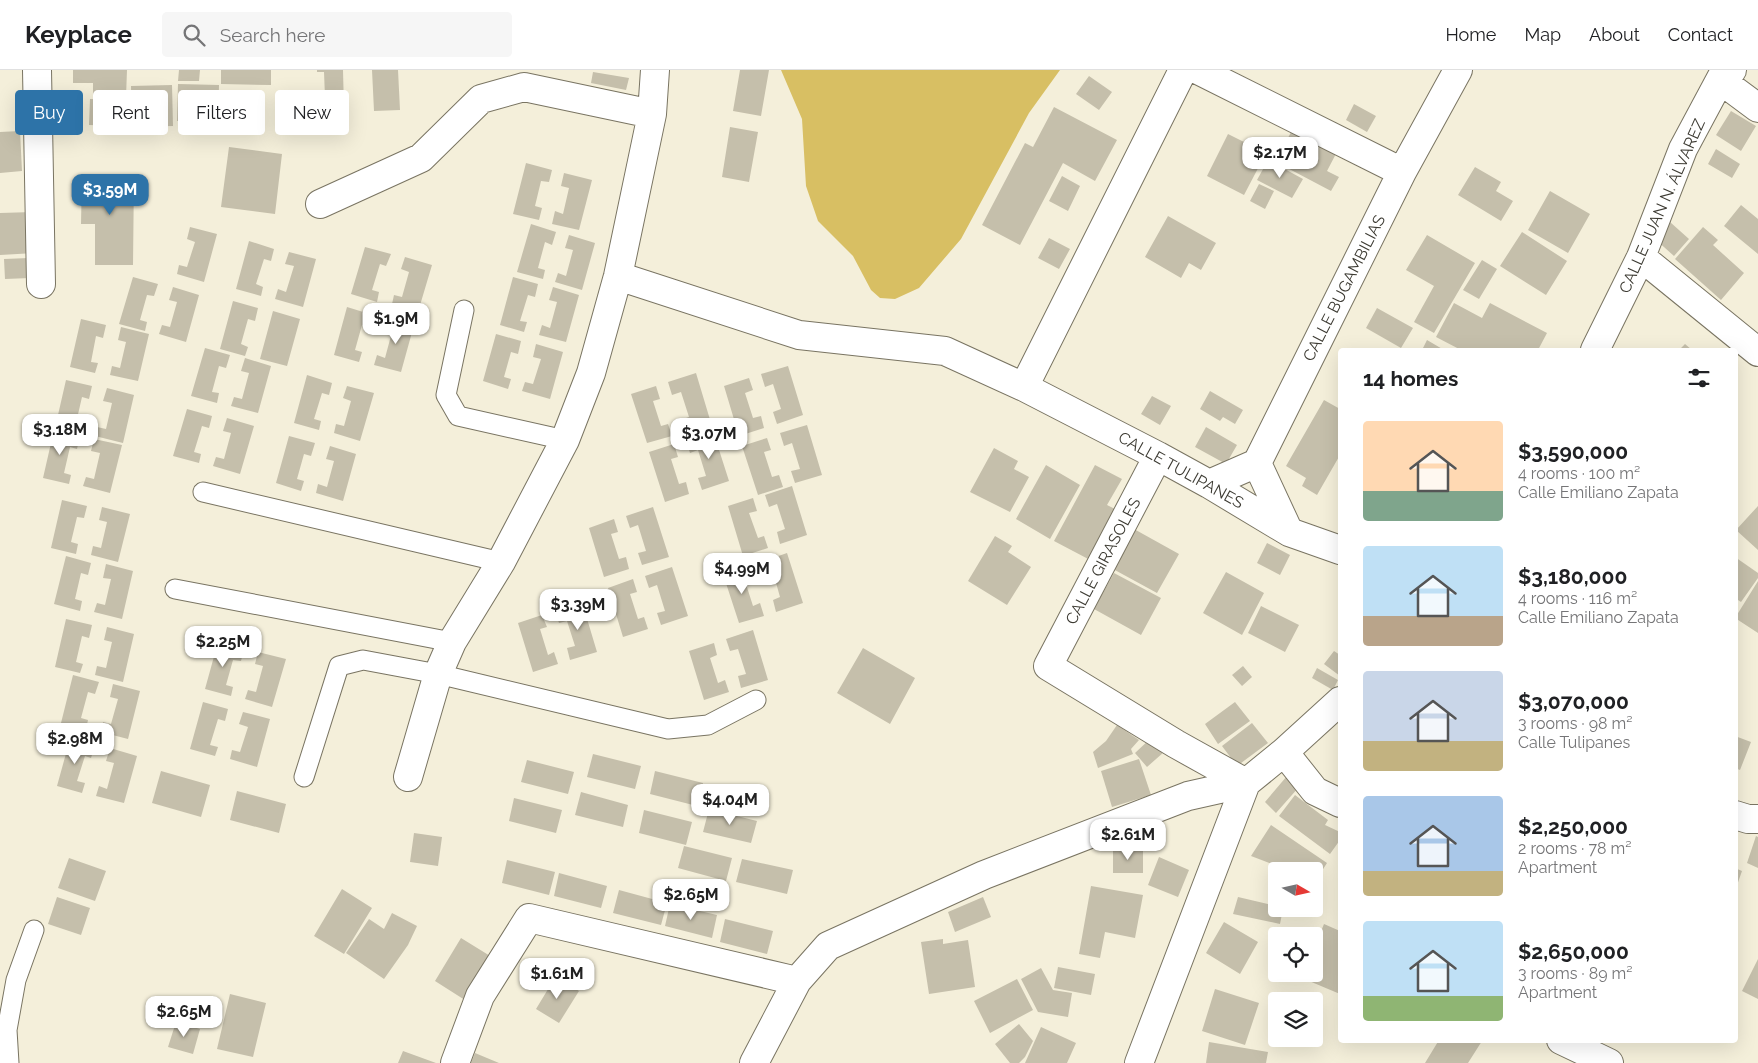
<!DOCTYPE html>
<meta charset="utf-8">
<style>
body{margin:0;font-family:Raleway,sans-serif;background:#f6f6f6;color:#202124;height:100vh;display:flex;flex-direction:column;font-size:19px;white-space:nowrap}
*{box-sizing:border-box;margin:0}
p{font-size:16px;color:#757577}
.icon{flex:none;width:28px;height:28px;fill:none;stroke:currentColor;stroke-width:2;stroke-linecap:round;stroke-linejoin:round}
.map{position:relative;flex:1;overflow:hidden}
.details{position:absolute;left:1338px;top:278px;width:400px;height:695px;display:flex;flex-direction:column;background:#fff;border-radius:5px;box-shadow:0 5px 20px #0002}
.details>*{flex:none}
.guide{position:absolute;left:15px;top:20px;width:475px;height:45px;display:flex;gap:10px}
.needle{width:32px;rotate:99deg}
.fabs{position:absolute;left:1268px;top:792px;display:grid;gap:10px}
.fabs a{display:grid;place-items:center;width:55px;height:55px;border-radius:5px;background:#fff;box-shadow:0 5px 20px #0002;font-size:25px}
.price{position:absolute;translate:-50% -42px;padding:0 11px;border-radius:10px;background:#fff;color:#222;font-size:16px;line-height:32px;filter:drop-shadow(0 1px 2px #0008)}
.price::after{content:'';position:absolute;left:50%;top:30px;width:15px;height:11px;margin-left:-8px;background:inherit;clip-path:polygon(0 0,100% 0,50% 100%)}
.price.active{background:#2d73a8;color:#fff}
ul{padding:0;list-style:none}
li{display:flex;align-items:center;gap:15px;height:125px;padding:0 25px}
li span{display:grid;place-items:center;flex:none;width:140px;height:100px;border-radius:5px;color:#555}
li>.icon{margin-inline-start:auto}
span .icon{width:60px;height:60px;fill:#fffc;stroke-width:1}
li b{font-size:21px}
h2{display:flex;justify-content:space-between;align-items:center;height:60px;padding:0 25px;font-size:21px}
.pill{padding:0 18px;border-radius:5px;background:#fff;box-shadow:0 5px 20px #0002;font-size:18px;line-height:45px}
.pill.active{background:#2d73a8;color:#fff}
header{display:flex;align-items:center;gap:30px;box-sizing:border-box;height:70px;padding:0 25px;background:#fff;border-bottom:1px solid #e0e0e0}
header strong{font-size:24px}
nav{display:flex;gap:28px;margin-inline-start:auto;font-size:18px}
.search{width:350px;height:45px;background:#f6f6f6;display:flex;align-items:center;gap:12px;box-sizing:border-box;padding:0 18px;border-radius:5px;color:#757577;font-size:19px}
.map>svg:first-child{display:block}
.forest{fill:#d8bf63}
.building{fill:#c5bfab}
.lines{fill:none;stroke-linecap:round;stroke-linejoin:round}
.lane-casing{stroke:#797462;stroke-width:21}
.street-casing{stroke:#797462;stroke-width:30}
.lane{stroke:#fff;stroke-width:19}
.street{stroke:#fff;stroke-width:28}
.labels{text-anchor:middle;dominant-baseline:central;stroke-width:4;stroke-linejoin:round;paint-order:stroke}
.street-label{font-size:16px;fill:#3c3a32;stroke:#fff}
</style>
<header>
<strong>Keyplace</strong>
<div class="search"><svg class="icon" aria-label="search" viewBox="0 0 24 24"><circle cx="10" cy="10" r="6"/><path d="M15 15l6 6"/></svg>Search here</div>
<nav><a>Home</a><a>Map</a><a>About</a><a>Contact</a></nav>
</header>
<div class="map">
<svg width="1758" height="993" viewBox="0 0 1758 993">
<rect width="100%" height="100%" fill="#f4efda"/>
<!-- forest -->
<path class="forest" d="M781,0H1060L1029,43L961,169L919,218L895,229L880,228L871,220L853,186L818,151L806,116L802,49Z"/>
<!-- building -->
<path class="building" d="M73,0H127L126,27H93V13H73Z
M179,0H200L199,11H178Z
M221,0H271V15L221,14Z
M317,0H343L344,39L318,40V28L325,27L324,2H317Z
M372,0H398L400,40L374,41Z
M740,0H769L761,46L733,41Z
M593,2L629,8L626,20L591,13Z
M1089,6L1112,22L1099,40L1076,24Z
M178,14L219,15L218,52L177,51Z
M172,15L173,56L132,57L131,16Z
M90,29L126,30V56L89,55Z
M1354,34L1376,46L1367,62L1346,50Z
M1054,37L1117,70L1095,111L1063,93L1020,175L982,155L1025,73L1033,77Z
M1731,41L1756,56L1741,81L1716,65Z
M1295,54L1339,78L1327,101L1339,107L1331,121L1276,92Z
M730,57L758,62L749,112L722,107Z
M20,61L22,101L0,103V62Z
M1228,64L1266,83L1244,125L1207,106Z
M229,77L282,84L275,144L221,137Z
M1716,79L1740,94L1732,108L1708,94Z
M1268,90L1303,109L1292,128L1257,110Z
M526,93L552,100L549,112L541,111L535,136L542,138L539,150L513,144Z
M1475,97L1501,112L1496,121L1513,131L1501,151L1458,125Z
M564,103L592,110L579,160L552,154L555,141L563,144L569,118L561,116Z
M82,104H134L133,195H95V154H81Z
M1062,106L1080,116L1068,141L1049,131Z
M1259,114L1274,121L1265,139L1250,131Z
M1550,121L1590,144L1568,183L1528,160Z
M1741,135L1758,149V184L1724,156Z
M33,142L35,183L0,185V143Z
M1168,146L1216,173L1201,200L1189,193L1181,208L1145,187Z
M1670,152L1689,169L1674,186L1655,169Z
M531,154L556,162L552,175L545,172L538,198L545,200L543,209L517,202Z
M190,157L217,164L204,212L177,204L179,195L187,197L195,172L187,169Z
M1703,157L1718,170L1713,175L1744,203L1721,230L1675,189Z
M1522,162L1567,191L1546,225L1500,196Z
M569,165L595,173L582,220L555,212L558,203L566,206L573,180L565,178Z
M1427,165L1475,193L1434,263L1414,252L1434,216L1406,200Z
M1049,168L1070,179L1059,199L1038,188Z
M249,171L274,179L271,191L264,189L256,214L263,217L261,226L236,219Z
M365,177L391,184L386,196L380,194L372,220L379,222L377,232L351,224Z
M289,182L316,189L303,237L275,229L278,219L286,222L294,196L285,194Z
M405,187L432,195L418,242L392,234L394,225L402,227L409,202L401,199Z
M29,188L30,208L5,209L4,189Z
M1482,190L1497,199L1479,229L1463,220Z
M133,207L158,214L154,226L147,225L140,250L147,252L145,261L119,254Z
M513,207L538,214L535,227L528,225L520,251L527,252L524,262L500,255Z
M173,217L199,225L186,272L159,264L162,255L170,257L177,232L169,230Z
M553,217L579,225L566,272L539,265L542,255L550,258L557,232L549,230Z
M233,231L258,238L255,251L248,249L241,274L248,277L245,286L220,279Z
M1454,233L1482,248L1490,233L1547,263L1538,280H1461L1436,267Z
M347,237L373,245L369,257L362,255L355,280L362,282L359,292L334,285Z
M1377,238L1413,258L1401,278L1366,258Z
M273,241L300,249L287,296L260,289Z
M387,247L414,255L401,302L374,295L377,285L385,288L392,262L384,260Z
M81,249L106,255L103,268L96,266L91,292L98,293L95,303L70,297Z
M121,257L149,264L138,311L110,305L112,296L120,298L126,272L118,270Z
M496,264L521,271L518,284L511,282L504,307L511,309L508,319L483,311Z
M1427,270L1444,280H1422Z
M536,274L563,282L550,329L522,321L525,312L533,314L541,289L533,287Z
M1685,274L1692,280H1679Z
M205,278L230,285L226,298L219,296L212,322L219,323L217,333L191,326Z
M245,288L271,296L258,343L231,336L234,327L242,329L249,303L241,301Z
M788,296L803,345L777,354L773,342L781,339L773,314L765,317L761,304Z
M696,303L711,353L684,361L680,350L689,347L681,322L672,325L668,312Z
M307,305L332,313L329,325L322,323L314,349L321,351L319,360L294,353Z
M749,308L753,320L745,323L753,348L761,346L764,358L739,366L724,316Z
M66,310L92,316L89,329L82,327L76,353L83,355L80,364L55,358Z
M347,316L374,323L360,371L334,363L336,354L344,356L351,331L343,328Z
M656,316L660,329L653,331L661,356L668,354L672,366L647,373L631,324Z
M107,318L134,325L123,373L95,366L97,357L106,359L112,333L103,331Z
M1210,321L1243,340L1235,354L1223,347L1220,351L1200,339Z
M1152,326L1171,336L1160,355L1141,344Z
M1324,330L1340,339V385L1317,425L1302,416L1306,408L1286,396Z
M187,339L212,346L209,358L202,356L194,382L201,384L199,393L173,386Z
M227,348L254,356L240,404L213,396L216,387L224,389L231,363L223,361Z
M807,355L822,405L795,413L791,401L800,399L792,373L784,376L780,363Z
M1206,357L1237,375L1226,394L1195,377Z
M54,360L80,366L77,379L70,377L64,403L71,405L69,414L43,408Z
M713,361L729,411L702,420L698,408L706,406L698,380L690,383L686,370Z
M289,366L315,373L311,386L304,384L297,409L304,411L301,421L276,413Z
M767,368L771,380L764,382L772,407L779,405L783,417L758,425L742,376Z
M94,369L122,375L110,423L83,416L86,407L94,409L100,383L91,381Z
M674,374L678,387L671,389L679,414L686,412L689,424L665,432L649,382Z
M330,376L356,384L343,431L316,423L318,414L327,417L334,391L326,389Z
M994,378L1018,391L1014,399L1029,407L1010,442L970,422Z
M1046,395L1080,415L1050,469L1016,449Z
M1095,395L1122,409L1107,435L1119,441L1092,491L1054,471Z
M792,416L807,465L780,474L777,462L785,459L777,434L769,437L765,425Z
M753,428L757,441L749,443L758,468L764,466L768,478L743,486L728,436Z
M62,430L87,436L84,448L77,447L71,472L78,474L76,484L51,478Z
M1758,436V480L1736,460Z
M102,437L130,444L118,492L91,485L93,476L101,478L107,452L99,450Z
M653,437L669,487L642,495L638,483L646,481L638,455L630,458L626,446Z
M614,449L618,462L611,464L619,489L626,487L629,499L604,507L589,458Z
M1134,459L1179,484L1157,523L1113,499Z
M995,466L1012,476L1008,482L1031,497L1007,535L968,511Z
M1267,473L1290,485L1280,505L1257,493Z
M787,483L803,533L776,542L773,530L780,527L773,502L765,505L761,492Z
M66,486L91,493L88,505L81,503L75,529L82,531L80,541L54,534Z
M1735,487L1758,503V508L1741,532L1735,528Z
M106,494L133,501L122,549L94,542L97,533L105,535L111,509L103,508Z
M748,496L752,508L745,511L753,536L760,533L764,546L739,553L723,504Z
M672,497L688,546L661,555L657,543L665,541L657,515L649,518L645,506Z
M1226,502L1264,523L1242,565L1203,543Z
M1114,503L1161,528L1141,565L1094,539Z
M633,509L637,522L630,524L638,549L644,547L648,559L623,567L608,518Z
M1758,511V563L1735,548Z
M582,532L597,582L570,590L567,578L575,576L567,551L559,553L555,541Z
M1261,536L1299,555L1285,582L1248,563Z
M542,545L547,557L540,559L548,585L554,582L558,594L533,602L518,553Z
M66,549L92,555L89,568L82,566L76,592L83,594L80,603L55,597Z
M107,557L134,564L123,612L95,605L97,596L106,598L112,572L104,570Z
M753,560L768,610L741,618L738,606L746,604L738,579L730,581L726,569Z
M218,572L244,579L241,591L233,590L226,615L233,617L231,626L205,619Z
M714,573L717,585L710,588L718,613L725,610L729,622L704,630L689,581Z
M863,578L915,608L890,654L837,623Z
M1334,581L1340,585V606L1324,594Z
M258,582L286,589L272,637L245,629L248,620L256,622L263,596L255,594Z
M1243,596L1252,607L1242,616L1232,605Z
M1317,598L1338,610L1333,620L1312,608Z
M73,605L99,612L95,624L88,622L81,648L88,650L86,659L61,653Z
M113,614L140,621L128,669L101,662L103,652L111,654L118,629L110,627Z
M203,632L228,639L225,651L218,649L210,675L218,677L215,686L190,679Z
M1235,632L1250,651L1218,674L1205,654Z
M243,642L270,649L257,697L230,689L232,680L240,682L248,657L239,654Z
M1252,653L1268,673L1237,696L1222,676Z
M1117,655L1139,670L1131,679L1133,684L1098,698L1093,682L1106,671Z
M1735,666L1751,672L1740,700L1735,698Z
M1151,668L1164,682L1147,697L1135,683Z
M70,669L95,675L91,688L85,686L77,711L85,713L82,723L57,716Z
M110,678L137,686L124,733L96,726L99,716L107,719L114,693L106,691Z
M593,684L641,696L635,719L587,707Z
M1139,689L1151,725L1112,737L1101,701Z
M527,690L574,702L568,724L521,712Z
M161,701L210,715L201,747L152,733Z
M655,701L703,713L697,736L650,724Z
M1287,706L1299,717L1276,743L1265,732Z
M237,721L286,734L279,763L230,750Z
M581,722L628,735L623,757L575,745Z
M1295,725L1328,750L1325,755L1340,762V770L1330,784L1279,746Z
M514,728L562,740L556,763L509,751Z
M709,739L757,751L751,773L703,762Z
M644,740L692,752L686,775L639,763Z
M1271,755L1327,793L1314,813V801H1291L1251,786Z
M414,763L442,767L438,796L410,792Z
M1756,766L1758,767V798L1747,793Z
M684,776L732,788L726,811L678,798Z
M1113,778L1143,779V803H1113Z
M1159,787L1189,800L1178,827L1148,815Z
M69,788L106,801L95,831L58,818Z
M742,789L793,800L787,824L736,812Z
M507,790L555,802L549,825L502,813Z
M1735,798L1742,801L1735,821Z
M559,803L607,816L601,838L554,826Z
M1091,816L1143,825L1135,868L1105,862L1100,888L1079,884Z
M342,819L372,838L344,884L314,866Z
M619,820L667,833L661,855L613,843Z
M57,827L90,838L81,865L48,854Z
M983,827L991,847L955,862L948,842Z
M1238,827L1276,836V839H1283L1280,854L1233,844Z
M670,834L717,845L712,868L665,856Z
M392,843L417,856L408,875L384,909L346,883L369,849L384,859Z
M725,849L773,861L767,884L720,872Z
M1224,852L1258,872L1240,904L1206,883Z
M1324,854L1340,861V924L1302,908L1303,904H1314V879Z
M461,868L495,889L468,932L435,911Z
M943,869V874L968,870L975,917L929,924L921,872Z
M1758,889V929L1742,921Z
M1058,897L1095,904L1091,925L1054,918Z
M1041,898L1053,920L1072,923L1068,947L1038,942L1021,909Z
M556,906L579,921L559,953L536,939Z
M1017,909L1033,940L990,963L974,931Z
M1215,919L1259,933L1245,975L1202,961Z
M230,924L266,933L253,987L217,979Z
M176,952L200,959L193,984L168,977Z
M1019,954L1033,971L1025,987L1019,993H1010L995,974Z
M1041,957L1076,973L1067,993H1025Z
M1439,970H1480L1482,971L1468,993H1425Z
M1209,972L1268,982L1266,993H1206Z
M403,981L436,993H398Z
M475,983L499,993H471Z"/>
<g class="lines">
<defs>
<path id="lane" d="M464,240L446,325L458,346L565,370
M203,422L501,492
M175,519L452,572
M304,707L339,596L363,590L438,604L668,659L708,655L756,630
M9,993L7,960L16,910L34,860"/>
<path id="street" d="M37,0L41,214
M1198,0L1402,102
M1723,12L1758,38
M320,134L421,88L481,29L524,17L652,44
M1641,187L1758,282
M618,206L799,265L945,281L1024,317L1158,386L1209,414L1289,462L1340,480
M1595,280L1641,187L1683,79L1721,8L1723,12L1732,0
M1024,317L1183,0
M1158,386L1048,596L1176,674L1246,713
M1257,393L1289,462
M1209,414L1257,393L1402,102L1458,0
M1284,682L1315,721L1340,733
M408,707L438,604L452,572L501,492L565,370L591,303L618,206L652,44L655,0
M1735,745L1748,749H1758
M1561,970L1609,993
M455,993L480,926L529,848L797,911
M754,993L797,911L828,876L984,805L1188,726L1246,713L1284,682L1340,631
M1139,993L1246,713"/>
</defs>
<!-- lane casing -->
<use href="#lane" class="lane-casing"/>
<!-- street casing -->
<use href="#street" class="street-casing"/>
<!-- lane -->
<use href="#lane" class="lane"/>
<!-- street -->
<use href="#street" class="street"/>
</g>
<g class="labels">
<!-- street labels -->
<g class="street-label">
<text transform="translate(1662 136) rotate(-66)">CALLE JUAN N. ÁLVAREZ</text>
<text transform="translate(1344 218) rotate(-63)">CALLE BUGAMBILIAS</text>
<text transform="translate(1181 400) rotate(29)">CALLE TULIPANES</text>
<text transform="translate(1103 491) rotate(-62)">CALLE GIRASOLES</text>
</g>
</g>
</svg>
<div class="fabs">
<a><svg class="needle" viewBox="-14 -14 28 28"><path d="M0-13l5 13h-10z" fill="#e53935"/><path d="M0 13l5-13h-10z" fill="#757577"/></svg></a>
<a><svg class="icon" aria-label="locate" viewBox="0 0 24 24"><circle cx="12" cy="12" r="6"/><path d="M12 2v4M12 18v4M2 12h4M18 12h4"/></svg></a>
<a><svg class="icon" aria-label="layers" viewBox="0 0 24 24"><path d="M12 4l9 5-9 5-9-5zM3 14l9 5 9-5"/></svg></a>
</div>
<b class="price" style="left:1280px;top:109px">$2.17M</b>
<b class="price active" style="left:110px;top:146px">$3.59M</b>
<b class="price" style="left:396px;top:275px">$1.9M</b>
<b class="price" style="left:60px;top:386px">$3.18M</b>
<b class="price" style="left:709px;top:390px">$3.07M</b>
<b class="price" style="left:742px;top:525px">$4.99M</b>
<b class="price" style="left:578px;top:561px">$3.39M</b>
<b class="price" style="left:223px;top:598px">$2.25M</b>
<b class="price" style="left:75px;top:695px">$2.98M</b>
<b class="price" style="left:730px;top:756px">$4.04M</b>
<b class="price" style="left:1128px;top:791px">$2.61M</b>
<b class="price" style="left:691px;top:851px">$2.65M</b>
<b class="price" style="left:557px;top:930px">$1.61M</b>
<b class="price" style="left:184px;top:968px">$2.65M</b>
<div class="guide">
<a class="pill active">Buy</a>
<a class="pill">Rent</a>
<a class="pill">Filters</a>
<a class="pill">New</a>
</div>
<section class="details">
<h2>14 homes<svg class="icon" aria-label="filters" viewBox="0 0 24 24"><path d="M4 7h16M4 17h16"/><circle cx="9" cy="7" r="2"/><circle cx="15" cy="17" r="2"/></svg></h2>
<ul>
<li><span style="background:linear-gradient(#ffd9b3 70%,#7fa58c 0)"><svg class="icon" aria-label="home" viewBox="0 0 24 24"><path d="M3 11l9-7 9 7M6 9v11h12V9"/></svg></span><div><b>$3,590,000</b><p>4 rooms · 100 m²</p><p>Calle Emiliano Zapata</p></div></li>
<li><span style="background:linear-gradient(#bfe0f5 70%,#b9a48a 0)"><svg class="icon" aria-label="home" viewBox="0 0 24 24"><path d="M3 11l9-7 9 7M6 9v11h12V9"/></svg></span><div><b>$3,180,000</b><p>4 rooms · 116 m²</p><p>Calle Emiliano Zapata</p></div></li>
<li><span style="background:linear-gradient(#c9d6e8 70%,#c2b280 0)"><svg class="icon" aria-label="home" viewBox="0 0 24 24"><path d="M3 11l9-7 9 7M6 9v11h12V9"/></svg></span><div><b>$3,070,000</b><p>3 rooms · 98 m²</p><p>Calle Tulipanes</p></div></li>
<li><span style="background:linear-gradient(#a9c7e8 75%,#c2b280 0)"><svg class="icon" aria-label="home" viewBox="0 0 24 24"><path d="M3 11l9-7 9 7M6 9v11h12V9"/></svg></span><div><b>$2,250,000</b><p>2 rooms · 78 m²</p><p>Apartment</p></div></li>
<li><span style="background:linear-gradient(#bfe0f5 75%,#8fb573 0)"><svg class="icon" aria-label="home" viewBox="0 0 24 24"><path d="M3 11l9-7 9 7M6 9v11h12V9"/></svg></span><div><b>$2,650,000</b><p>3 rooms · 89 m²</p><p>Apartment</p></div></li>
</ul>
</section>
</div>
